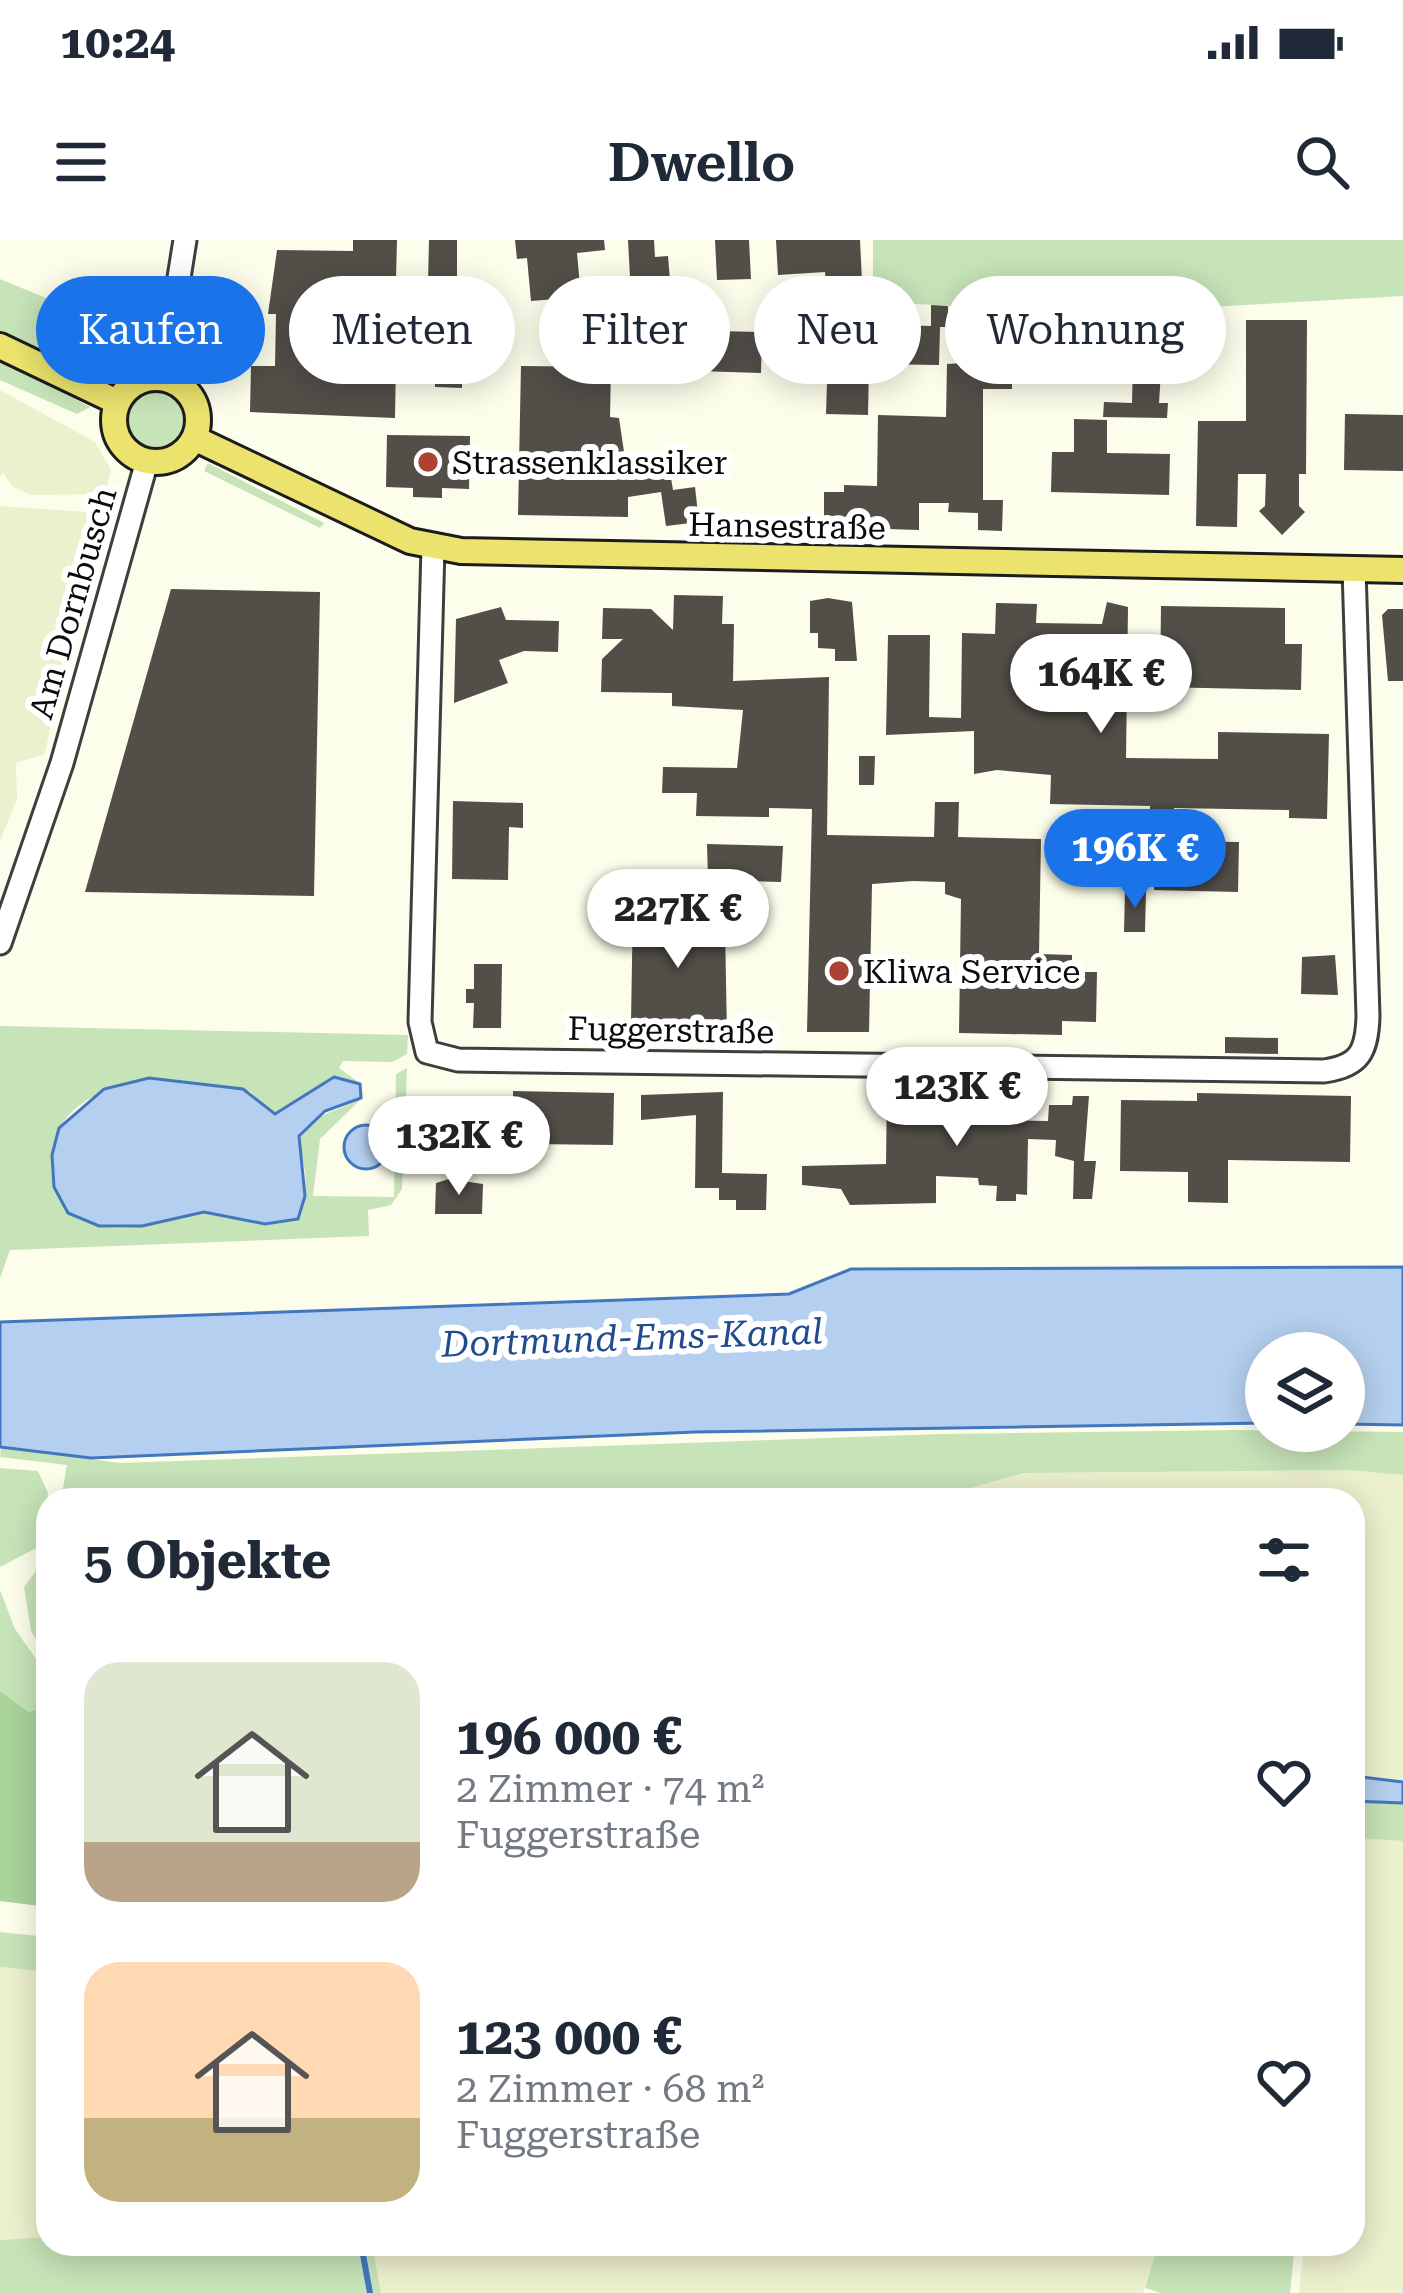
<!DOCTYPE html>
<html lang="de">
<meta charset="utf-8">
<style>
body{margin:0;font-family:"Roboto Serif",serif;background:#f6f6f7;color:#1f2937;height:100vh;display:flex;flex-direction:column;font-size:45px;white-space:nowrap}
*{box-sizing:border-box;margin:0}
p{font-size:39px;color:#747a83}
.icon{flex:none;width:66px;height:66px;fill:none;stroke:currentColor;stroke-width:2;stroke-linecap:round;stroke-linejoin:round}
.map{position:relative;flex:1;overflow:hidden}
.side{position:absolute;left:36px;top:1248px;width:1329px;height:768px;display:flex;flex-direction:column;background:#fff;border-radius:36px;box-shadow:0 6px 30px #0003}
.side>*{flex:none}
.guide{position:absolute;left:36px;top:36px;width:1332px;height:108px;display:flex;gap:24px}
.fabs{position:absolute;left:1245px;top:1092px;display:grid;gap:24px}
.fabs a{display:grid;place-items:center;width:120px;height:120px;border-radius:50%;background:#fff;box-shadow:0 6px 30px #0003;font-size:60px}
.price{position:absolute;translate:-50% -102px;padding:0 27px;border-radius:42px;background:#fff;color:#222;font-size:39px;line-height:78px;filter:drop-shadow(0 3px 6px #0008)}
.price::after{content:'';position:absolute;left:50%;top:72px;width:36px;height:27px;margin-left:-18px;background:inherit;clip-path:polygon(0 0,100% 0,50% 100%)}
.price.on{background:#1a73e8;color:#fff}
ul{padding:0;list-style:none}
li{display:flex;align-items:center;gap:36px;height:300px;padding:0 48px}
li span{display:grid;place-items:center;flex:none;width:336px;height:240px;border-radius:36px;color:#555}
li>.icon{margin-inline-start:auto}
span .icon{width:144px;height:144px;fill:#fffc;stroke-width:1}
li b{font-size:51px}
h2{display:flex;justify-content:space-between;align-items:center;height:144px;padding:0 48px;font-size:51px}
.chip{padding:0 42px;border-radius:54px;background:#fff;box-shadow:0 6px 30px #0003;font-size:42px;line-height:108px}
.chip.on{background:#1a73e8;color:#fff}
.status{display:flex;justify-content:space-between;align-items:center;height:84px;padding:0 60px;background:#fff;direction:ltr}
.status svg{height:33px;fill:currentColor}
header{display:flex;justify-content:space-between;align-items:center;height:156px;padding:0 48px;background:#fff;font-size:54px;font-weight:600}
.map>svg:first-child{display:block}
.farmland{fill:#edf0cd}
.green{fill:#c7e3b8;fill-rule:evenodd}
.forest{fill:#a8d399}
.water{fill:#b4cfef;stroke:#4277bf;stroke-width:3}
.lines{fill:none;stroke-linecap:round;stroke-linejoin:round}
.stream{stroke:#4277bf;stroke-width:6}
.building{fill:#524e48}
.minor-casing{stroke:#3e3e3e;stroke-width:27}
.major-casing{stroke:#1c1c1c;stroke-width:30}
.minor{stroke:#fff;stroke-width:21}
.major{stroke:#ebe36d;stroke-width:24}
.poi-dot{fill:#ac4231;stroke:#fff;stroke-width:4.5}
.labels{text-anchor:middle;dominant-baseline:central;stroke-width:12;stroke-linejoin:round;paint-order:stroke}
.poi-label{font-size:33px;fill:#0b0b0b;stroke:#fff;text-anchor:start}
.street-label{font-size:33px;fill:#0b0b0b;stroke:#fff}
.water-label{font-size:36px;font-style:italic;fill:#214b8f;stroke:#fff}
</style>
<div class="status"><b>10:24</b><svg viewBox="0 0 49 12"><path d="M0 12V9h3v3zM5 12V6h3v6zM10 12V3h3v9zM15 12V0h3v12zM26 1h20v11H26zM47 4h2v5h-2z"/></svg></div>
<header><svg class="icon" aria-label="menu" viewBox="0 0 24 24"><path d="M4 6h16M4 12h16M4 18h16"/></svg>Dwello<svg class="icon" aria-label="search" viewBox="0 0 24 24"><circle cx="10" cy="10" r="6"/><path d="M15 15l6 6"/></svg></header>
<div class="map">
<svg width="1403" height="2053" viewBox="0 0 1403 2053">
<rect width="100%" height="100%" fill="#fdfdeb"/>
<!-- farmland -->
<path class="farmland" d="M0,150L95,202L111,230L105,254L31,255L12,246L3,233L0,237Z
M0,266L100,273L74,367L45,514L16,523L17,559L0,601Z
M1348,1230L1403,1235V1542L1353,1536V1260H927L1024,1233Z
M1353,1598L1403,1601V2053H1299L1304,2004H1353Z
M0,1727L48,1732V1997L0,2000Z
M372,2004H1158L1143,2053H381Z"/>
<!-- green -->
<path class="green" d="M873,0H1403V56L1106,73L873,62Z
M0,39L129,92L123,126L100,137L0,95Z
M0,118L90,167L77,174L0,140Z
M127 179a28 28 0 1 1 56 0a28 28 0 1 1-56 0Z
M208,223L324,283L320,288L204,231Z
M0,786L408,795L407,814L392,822L343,821L339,828L361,844L363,857L320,899L313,956L394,957L396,834L407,828L402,949L391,965L368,970L369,996L10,1010L0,1038ZM149,838L250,851L272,874L338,838L360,844L361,858C338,873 307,872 296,906C309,925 308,957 297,979C266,989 240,972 207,972C171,973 136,995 99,986C49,975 37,913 68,876C88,854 120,843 149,838Z
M1234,1190L1403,1192V1235L1348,1230L1024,1233L927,1260H61L67,1225L0,1217L1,1207L120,1223L941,1194Z
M0,1228L38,1231L48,1253L42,1305L0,1327Z
M48,1315V1419L31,1391L24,1347Z
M0,1350L15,1389L48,1436V1465L29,1472L0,1451Z
M1354,1561L1403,1563V1601L1353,1598Z
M0,1692L48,1697V1732L0,1727Z
M48,1997V2004H372L381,2053H0V2000Z
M1158,2004H1295L1290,2053H1161L1145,2048Z"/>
<!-- forest -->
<path class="forest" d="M0,1451L29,1472L48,1465V1667L0,1661Z"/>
<!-- water -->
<path class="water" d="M334,837L360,844L361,858L325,871L299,896L305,956L298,979L265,984L204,972L142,986H99L68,973L54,947L52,915L59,888L104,849L149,838L243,849L275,874Z
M344 907a22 22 0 1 1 44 0a22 22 0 1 1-44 0Z
M1403,1027V1185L1344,1184V1113H1266V1183L695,1192L91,1218L0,1207V1082L789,1054L851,1029Z
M1353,1536L1403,1542V1563L1353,1561Z"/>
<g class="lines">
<!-- stream -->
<path class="stream" d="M361,2004L370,2053"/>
</g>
<!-- building -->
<path class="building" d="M353,0H397L395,78L453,79V99H463L462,148L435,147V122L396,121L395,178L250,172L251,126H275L276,74H268L277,10L353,11Z
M429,0H457V43H428Z
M515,0H604L605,10L577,13L581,57L531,61L527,18L517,19Z
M628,0H654L655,17L668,16L671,52L631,56Z
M715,0H749L751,39L717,40Z
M776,0H860L862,41L826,43L825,32L778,35Z
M931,65L948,66V87H940L939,125L869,124L868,175L826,174L828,108L896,109V85L931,86Z
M999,80L1164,84L1159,163H1168L1167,178L1103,177L1104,162L1132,163L1133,118L1012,119V149H983V260H1003L1002,291L978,290V273L948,272L949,263H919V290L824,287V252H844V245L877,246L878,175L946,177L947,124L998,121Z
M1246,80H1307L1306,234H1299V266L1305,272L1282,295L1259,271L1265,266L1266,234H1238L1237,287L1196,286L1198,181H1246Z
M667,90L762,92L761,133L666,130Z
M521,126L611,127L610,177L619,178L627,232L669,226L673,250L695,247L699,282L666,286L661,252L628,257V277L518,275Z
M1345,174L1403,175V231L1344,230Z
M1074,179L1107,180V213L1170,214L1169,255L1051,252L1052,212H1074Z
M387,195L470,196L469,249L442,248V258L413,257V248L386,247Z
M171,349L320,352L314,656L85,652Z
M674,355L723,356L722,384H734L733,441L829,437L827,595L934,597L935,562H959L958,597L1041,599L1039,714L1072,715V732H1097L1096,782L1062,781V795L959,793L961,659L945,654V642L913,641L872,644L869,792H807L812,569L769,568V577L696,576L697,553H662L663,527L737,528L743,470L672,466V453L601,452L602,419L623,399H602L603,368L651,369L673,390Z
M828,358L852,362L857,421H835V409L818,408V393H810V361Z
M1107,362L1128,367L1126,518L1218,519V492L1329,494L1327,579L1289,578V570L1174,568V601L1239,602L1238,652L1154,650L1156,576H1150V566L1050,564L1051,535L997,530L974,534V491L886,495L888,395H930L929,477L961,478L962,393L995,394L996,363L1037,364L1036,383L1102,384Z
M1161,366L1285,368V404H1302L1301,450L1160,447Z
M501,367L506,380L559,381L558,412L524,411L499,420L508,443L454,463L456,379Z
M1388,369H1403V441H1388L1382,375Z
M859,516H875L874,545H859Z
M453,561L523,563V588L509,587L508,640L452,639Z
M707,604L783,606L781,642L708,640Z
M1125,649L1146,650L1145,692H1124Z
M633,661L705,663L704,684L725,685L727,797L639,793V782H631Z
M1335,715L1338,755L1301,754L1302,717Z
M474,724H502L501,788H473L474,763H466V749H474Z
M1225,797L1278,798V814L1225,813Z
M887,847L995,854L994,880L1048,881L1049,865H1072L1073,856H1089L1084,921H1096L1092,959H1073L1074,921L1055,916L1056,900L1028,899L1027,955L1016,954V961H996L997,946L979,945L978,938L936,936V963L850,965L841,949L802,945V926L886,924Z
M513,851L614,853L613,905L530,904L529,922H501L502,883H513Z
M723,852L722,933L767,934L766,970H736V960H719V948H695L696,875L641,880V855Z
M1197,853L1351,856L1350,922L1228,920V963L1188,962V932L1120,931L1121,860L1197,861Z
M449,939L483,944L482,974H435L436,943Z"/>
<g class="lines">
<defs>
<path id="minor" d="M163,138L185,0
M433,307L420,782L427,812L458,820L1324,831C1360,826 1367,811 1368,776L1354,329
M0,703L62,523L147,221"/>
<path id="major" d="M0,106L117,162
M114 180a42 42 0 1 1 84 0a42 42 0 1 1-84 0Z
M194,198L410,301L461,311L1403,330"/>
</defs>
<!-- minor casing -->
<use href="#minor" class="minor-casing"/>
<!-- major casing -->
<use href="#major" class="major-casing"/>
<!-- minor -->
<use href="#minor" class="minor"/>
<!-- major -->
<use href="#major" class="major"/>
</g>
<!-- markers -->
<g class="poi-dot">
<circle cx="428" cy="222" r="12"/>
<circle cx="839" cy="731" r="12"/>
</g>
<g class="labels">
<!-- poi labels -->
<g class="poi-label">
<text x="452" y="222">Strassenklassiker</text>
<text x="863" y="731">Kliwa Service</text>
</g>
<!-- street labels -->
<g class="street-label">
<text transform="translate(787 286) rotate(1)">Hansestraße</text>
<text transform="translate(73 363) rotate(-74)">Am Dornbusch</text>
<text transform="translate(671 790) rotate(1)">Fuggerstraße</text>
</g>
<!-- water labels -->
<g class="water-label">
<text transform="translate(632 1098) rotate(-2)">Dortmund-Ems-Kanal</text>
</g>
</g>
</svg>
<div class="fabs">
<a><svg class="icon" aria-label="layers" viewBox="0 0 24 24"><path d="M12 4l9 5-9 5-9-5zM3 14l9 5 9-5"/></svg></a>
</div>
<b class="price" style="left:1101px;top:496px">164K €</b>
<b class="price on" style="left:1135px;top:671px">196K €</b>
<b class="price" style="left:678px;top:731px">227K €</b>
<b class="price" style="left:957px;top:909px">123K €</b>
<b class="price" style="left:459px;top:958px">132K €</b>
<div class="guide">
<a class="chip on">Kaufen</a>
<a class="chip">Mieten</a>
<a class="chip">Filter</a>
<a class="chip">Neu</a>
<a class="chip">Wohnung</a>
</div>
<section class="side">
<h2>5 Objekte<svg class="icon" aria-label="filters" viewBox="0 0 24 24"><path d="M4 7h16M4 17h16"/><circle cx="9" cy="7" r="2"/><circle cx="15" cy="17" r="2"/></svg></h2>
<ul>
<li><span style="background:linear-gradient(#dfe7d0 75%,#b9a48a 0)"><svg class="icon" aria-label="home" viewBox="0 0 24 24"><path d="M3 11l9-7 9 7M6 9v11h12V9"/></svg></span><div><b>196 000 €</b><p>2 Zimmer · 74 m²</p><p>Fuggerstraße</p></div><svg class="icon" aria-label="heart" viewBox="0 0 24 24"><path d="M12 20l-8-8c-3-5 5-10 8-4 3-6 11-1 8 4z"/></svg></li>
<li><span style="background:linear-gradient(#ffd9b3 65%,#c2b280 0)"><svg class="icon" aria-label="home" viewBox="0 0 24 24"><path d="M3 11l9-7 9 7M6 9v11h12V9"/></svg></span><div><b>123 000 €</b><p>2 Zimmer · 68 m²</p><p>Fuggerstraße</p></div><svg class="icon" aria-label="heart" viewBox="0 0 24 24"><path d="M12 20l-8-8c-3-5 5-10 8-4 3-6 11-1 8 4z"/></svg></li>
</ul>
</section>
</div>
